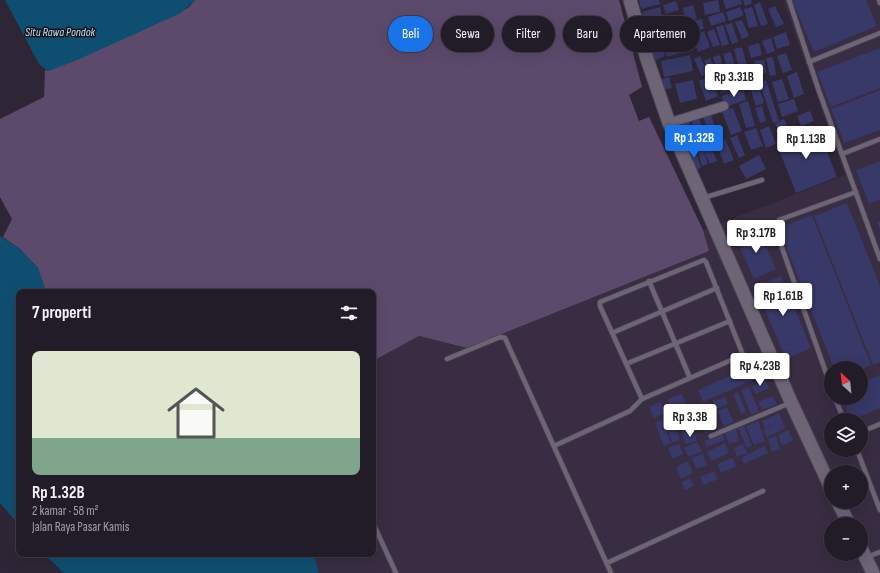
<!DOCTYPE html>
<html lang="id">
<meta charset="utf-8">
<style>
body{margin:0;font-family:"Sofia Sans Condensed",sans-serif;background:#2e2934;color:#f1f3f6;height:100vh;display:flex;flex-direction:column;font-size:15px;white-space:nowrap}
*{box-sizing:border-box;margin:0}
p{font-size:13px;color:#a2a1a8}
.icon{flex:none;width:22px;height:22px;fill:none;stroke:currentColor;stroke-width:2;stroke-linecap:round;stroke-linejoin:round}
.map{position:relative;flex:1;overflow:hidden}
.panel{position:absolute;left:16px;top:289px;width:360px;height:268px;display:flex;flex-direction:column;background:#221c28;border-radius:8px;box-shadow:0 4px 16px #0002,0 0 0 1px #3f3a45}
.panel>*{flex:none}
.guide{position:absolute;left:388px;top:16px;width:380px;height:36px;display:flex;gap:8px}
.needle{width:26px;rotate:333deg}
.buttons{position:absolute;left:824px;top:361px;display:grid;gap:8px}
.buttons a{display:grid;place-items:center;width:44px;height:44px;border-radius:50%;background:#221c28;box-shadow:0 4px 16px #0002,0 0 0 1px #3f3a45;font-size:20px}
.price{position:absolute;translate:-50% -34px;padding:0 9px;border-radius:4px;background:#fff;color:#222;font-size:13px;line-height:26px;filter:drop-shadow(0 1px 2px #0008)}
.price::after{content:'';position:absolute;left:50%;top:24px;width:12px;height:9px;margin-left:-6px;background:inherit;clip-path:polygon(0 0,100% 0,50% 100%)}
.price.selected{background:#1a73e8;color:#fff}
ul{padding:0;list-style:none}
li{display:grid;align-content:center;gap:8px;height:212px;padding:0 16px}
li span{display:grid;place-items:center;height:124px;border-radius:8px;color:#555}
li>.icon{margin-inline-start:auto}
span .icon{width:72px;height:72px;fill:#fffc;stroke-width:1}
li b{font-size:17px}
h2{display:flex;justify-content:space-between;align-items:center;height:48px;padding:0 16px;font-size:17px}
.pill{padding:0 14px;border-radius:18px;background:#221c28;box-shadow:0 4px 16px #0002,0 0 0 1px #3f3a45;font-size:14px;line-height:36px}
.pill.selected{background:#1a73e8;color:#fff}
.map>svg:first-child{display:block}
.built{fill:#382d42;fill-rule:evenodd}
.green{fill:#5c4a6c}
.water{fill:#0e4f71}
.building{fill:#383869}
.lines{fill:none;stroke-linecap:round;stroke-linejoin:round}
.lane-casing{stroke:#4a4451;stroke-width:6}
.street-casing{stroke:#4a4451;stroke-width:11}
.secondary-casing{stroke:#4a4451;stroke-width:15}
.lane{stroke:#6d6476;stroke-width:4.5}
.street{stroke:#6d6476;stroke-width:9}
.secondary{stroke:#6d6476;stroke-width:13}
.labels{text-anchor:middle;dominant-baseline:central;stroke-width:3;stroke-linejoin:round;paint-order:stroke}
.water-label{font-size:12px;font-style:italic;fill:#c0e0f6;stroke:#141118}
</style>
<div class="map">
<svg width="880" height="573" viewBox="0 0 880 573">
<rect width="100%" height="100%" fill="#2e2636"/>
<!-- built -->
<path class="built" d="M783,0H880V573H319L314,554H373V361L419,336L467,348L709,251L703,230L845,175ZM831,368H861V398H831ZM831,420H861V450H831ZM831,472H861V502H831ZM831,524H861V554H831Z"/>
<!-- green -->
<path class="green" d="M195,0H619L642,87L629,95L639,121L649,117L703,230L709,251L467,348L419,336L373,361V292H46L38,268L20,249L3,237L12,219L0,197V119L44,97L45,70L48,71L188,8Z"/>
<!-- water -->
<path class="water" d="M5,0H195L181,13L75,61L48,71L39,64Z
M0,236L20,249L38,268L46,292H19V525L0,503Z
M44,554H314L319,573H64Z"/>
<!-- building -->
<path class="building" d="M639,0H659L660,4L641,9Z
M718,0L720,12L705,15L703,3Z
M723,0H741L742,4L726,9Z
M743,0H751L752,3L745,6Z
M792,0H866L877,26L814,52Z
M676,1L679,10L666,14L663,5Z
M760,2L768,24L761,26L754,5Z
M693,5L697,19L686,22L683,8Z
M775,6L784,24L776,27L768,9Z
M660,7L662,16L644,21L642,12Z
M740,7L744,15L729,21L726,12Z
M752,7L758,26L749,28L744,9Z
M723,12L726,21L711,26L708,17Z
M672,19L677,34L658,39L654,24Z
M702,19L704,29L686,33L684,23Z
M742,20L749,36L742,39L735,22Z
M732,23L738,42L732,44L725,25Z
M723,25L729,44L722,46L716,27Z
M714,29L720,45L713,47L707,32Z
M651,30L653,38L644,41L642,32Z
M704,31L710,47L698,52L692,36Z
M786,32L790,45L777,49L773,37Z
M673,38L678,54L667,57L663,41Z
M771,38L775,51L767,54L762,41Z
M659,41L665,56L654,61L647,46Z
M759,43L762,55L751,58L748,46Z
M742,47L747,66L739,68L734,49Z
M880,48V88L831,107L817,72Z
M731,52L741,87L733,89L723,54Z
M786,53L792,70L783,73L777,56Z
M690,55L693,71L664,77L661,61Z
M720,55L723,68L717,70L713,57Z
M700,56L708,73L702,76L694,59Z
M773,57L776,75L770,76L766,58Z
M710,58L716,71L710,73L704,61Z
M764,60L766,73L756,75L754,61Z
M747,66L755,80L748,84L740,69Z
M725,72L731,90L722,93L716,75Z
M797,72L804,94L794,98L787,76Z
M711,76L718,96L706,101L699,81Z
M669,77L672,88L662,90L660,80Z
M782,79L789,99L778,102L772,82Z
M693,80L697,99L680,103L675,84Z
M766,80L779,121L773,123L760,83Z
M758,84L764,103L756,106L750,87Z
M743,89L746,100L725,107L722,96Z
M880,90V130L844,143L831,109Z
M794,99L798,111L782,117L778,104Z
M748,101L755,126L746,128L739,104Z
M762,106L766,121L760,123L755,108Z
M733,108L742,131L731,135L722,112Z
M810,111L814,121L801,126L797,116Z
M710,112L719,138L712,141L702,114Z
M698,114L703,131L696,134L690,117Z
M688,119L694,135L688,137L682,122Z
M784,119L790,135L781,139L775,123Z
M769,126L776,144L766,148L760,130Z
M817,126L837,177L796,193L776,142Z
M756,128L763,146L751,150L744,132Z
M704,133L707,142L684,149L682,140Z
M737,135L745,155L739,158L730,138Z
M725,139L734,160L724,164L716,143Z
M710,144L717,161L710,164L703,149L708,164L702,166L697,148Z
M695,148L701,168L694,171L687,150Z
M759,155L766,169L746,179L739,166Z
M880,161V200L869,204L856,170Z
M847,203L880,286V362L873,365L814,216Z
M812,215L871,365L861,369L834,368L779,228Z
M880,221V230L877,222Z
M758,229L776,269L754,279L736,239Z
M781,276L811,348L786,359L755,287Z
M756,364L762,376L703,402L698,390Z
M880,375V408L851,420L842,398H861V383Z
M766,381L769,388L755,394L752,386Z
M749,387L759,411L751,415L741,390Z
M738,392L746,412L741,414L733,394Z
M682,394L686,406L672,411L668,399Z
M773,396L777,404L762,410L758,402Z
M725,397L728,404L716,409L713,402Z
M661,402L666,413L654,418L649,407Z
M705,407L711,417L704,421L698,411Z
M727,407L734,422L724,426L717,411Z
M686,409L688,413L677,418L674,413Z
M779,413L785,428L767,437L763,430L778,422L765,428L762,421Z
M689,415L691,421L680,425L678,419Z
M672,416L680,440L672,442L664,419Z
M662,420L671,443L664,446L655,423Z
M758,421L765,441L754,445L746,426Z
M693,423L695,429L683,434L680,428Z
M710,424L713,431L705,434L702,427Z
M744,426L752,446L747,448L738,428Z
M736,429L739,441L729,444L725,432Z
M788,430L793,441L782,446L778,435Z
M694,431L697,441L685,444L683,434Z
M722,434L725,440L707,447L704,441Z
M776,436L780,449L772,452L768,439Z
M697,442L702,451L689,457L684,448Z
M725,443L729,453L711,461L707,452Z
M679,444L683,454L672,459L668,448Z
M743,444L747,453L737,457L734,448Z
M764,446L768,453L744,464L741,458Z
M703,454L707,465L696,469L692,458Z
M733,458L736,466L721,473L717,464Z
M688,461L693,473L681,479L676,467Z
M714,471L718,479L704,485L700,477Z
M690,478L694,486L685,490L681,482Z"/>
<g class="lines">
<defs>
<path id="lane" d="M789,0L819,91L880,259
M879,0L880,3
M809,62L880,33
M842,154L880,139
M703,198L762,180
M649,281L690,378
M612,333L717,288
M447,359L500,337L505,338L611,573
M626,364L730,321
M831,387L774,225L779,220L856,192
M835,398L844,420
M861,432L880,424
M711,436L790,403
M554,446L630,411L642,399L743,355L706,262L704,260L600,302V306L642,399
M857,450L880,510
M373,523L396,573
M867,557L880,552
M607,563L763,491"/>
<path id="street" d="M669,123L724,106"/>
<path id="secondary" d="M630,0L647,59L669,123L791,402L831,488
M838,502L849,524
M861,548L873,573"/>
</defs>
<!-- lane casing -->
<use href="#lane" class="lane-casing"/>
<!-- street casing -->
<use href="#street" class="street-casing"/>
<!-- secondary casing -->
<use href="#secondary" class="secondary-casing"/>
<!-- lane -->
<use href="#lane" class="lane"/>
<!-- street -->
<use href="#street" class="street"/>
<!-- secondary -->
<use href="#secondary" class="secondary"/>
</g>
<g class="labels">
<!-- water labels -->
<g class="water-label">
<text x="60" y="32">Situ Rawa Pondok</text>
</g>
</g>
</svg>
<div class="buttons">
<a><svg class="needle" viewBox="-14 -14 28 28"><path d="M0-13l5 13h-10z" fill="#e53935"/><path d="M0 13l5-13h-10z" fill="#a2a1a8"/></svg></a>
<a><svg class="icon" aria-label="layers" viewBox="0 0 24 24"><path d="M12 4l9 5-9 5-9-5zM3 14l9 5 9-5"/></svg></a>
<a>+</a>
<a>−</a>
</div>
<b class="price" style="left:734px;top:98px">Rp 3.31B</b>
<b class="price selected" style="left:694px;top:159px">Rp 1.32B</b>
<b class="price" style="left:806px;top:160px">Rp 1.13B</b>
<b class="price" style="left:756px;top:254px">Rp 3.17B</b>
<b class="price" style="left:783px;top:317px">Rp 1.61B</b>
<b class="price" style="left:760px;top:387px">Rp 4.23B</b>
<b class="price" style="left:690px;top:438px">Rp 3.3B</b>
<div class="guide">
<a class="pill selected">Beli</a>
<a class="pill">Sewa</a>
<a class="pill">Filter</a>
<a class="pill">Baru</a>
<a class="pill">Apartemen</a>
</div>
<section class="panel">
<h2>7 properti<svg class="icon" aria-label="filters" viewBox="0 0 24 24"><path d="M4 7h16M4 17h16"/><circle cx="9" cy="7" r="2"/><circle cx="15" cy="17" r="2"/></svg></h2>
<ul>
<li><span style="background:linear-gradient(#dfe7d0 70%,#7fa58c 0)"><svg class="icon" aria-label="home" viewBox="0 0 24 24"><path d="M3 11l9-7 9 7M6 9v11h12V9"/></svg></span><div><b>Rp 1.32B</b><p>2 kamar · 58 m²</p><p>Jalan Raya Pasar Kamis</p></div></li>
</ul>
</section>
</div>
